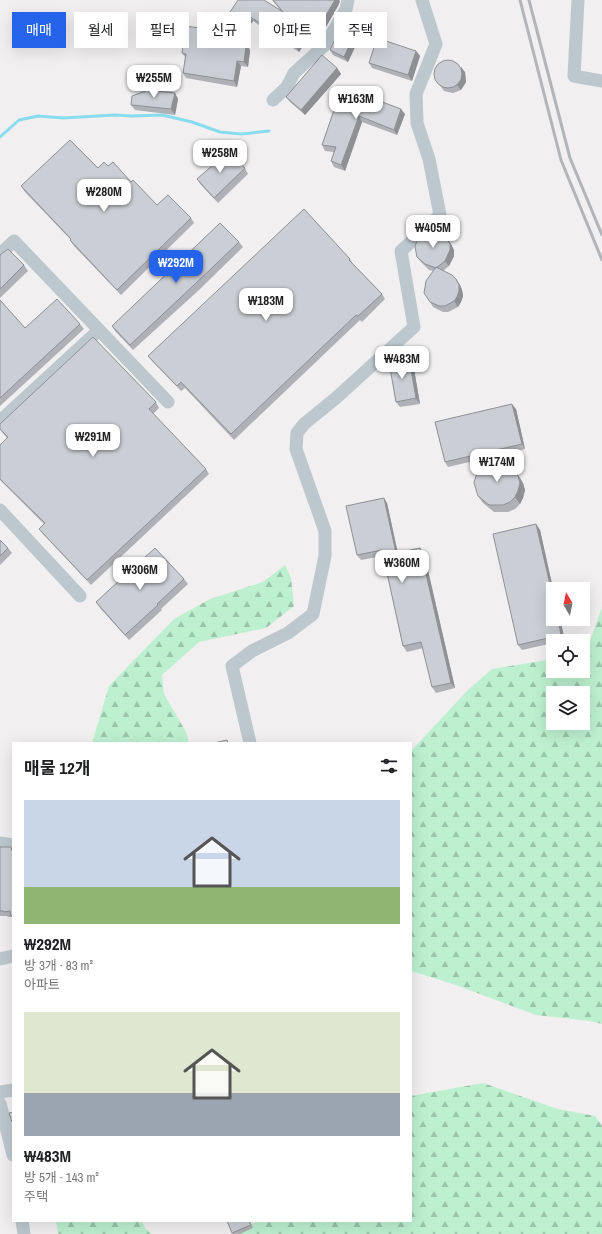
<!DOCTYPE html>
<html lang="ko">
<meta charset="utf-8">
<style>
body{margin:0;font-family:"Archivo Narrow","Noto Sans KR",sans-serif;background:#f6f6f6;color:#202124;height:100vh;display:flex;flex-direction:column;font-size:15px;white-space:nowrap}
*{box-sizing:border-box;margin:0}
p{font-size:13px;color:#757577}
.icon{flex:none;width:22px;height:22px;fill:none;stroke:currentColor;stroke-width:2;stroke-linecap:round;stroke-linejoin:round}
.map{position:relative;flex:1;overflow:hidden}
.details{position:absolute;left:12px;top:742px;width:400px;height:480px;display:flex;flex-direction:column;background:#fff;border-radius:0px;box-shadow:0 4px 16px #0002}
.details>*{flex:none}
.hud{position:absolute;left:12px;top:12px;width:400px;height:36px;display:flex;gap:8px}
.needle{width:26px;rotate:351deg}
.fabs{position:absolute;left:546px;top:582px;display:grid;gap:8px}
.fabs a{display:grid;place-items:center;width:44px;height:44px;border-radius:0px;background:#fff;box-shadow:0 4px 16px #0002;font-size:20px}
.price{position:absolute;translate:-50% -34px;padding:0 9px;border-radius:8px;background:#fff;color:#222;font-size:13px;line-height:26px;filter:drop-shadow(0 1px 2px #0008)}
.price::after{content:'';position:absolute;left:50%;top:24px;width:12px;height:9px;margin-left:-6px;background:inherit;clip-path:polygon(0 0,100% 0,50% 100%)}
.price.on{background:#2563eb;color:#fff}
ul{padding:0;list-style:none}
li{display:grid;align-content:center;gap:8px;height:212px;padding:0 12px}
li span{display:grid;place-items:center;height:124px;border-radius:0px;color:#555}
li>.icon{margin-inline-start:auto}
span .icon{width:72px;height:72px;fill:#fffc;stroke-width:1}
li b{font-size:17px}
h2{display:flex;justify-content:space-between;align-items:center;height:48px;padding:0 12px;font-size:17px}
.chip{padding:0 14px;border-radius:0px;background:#fff;box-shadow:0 4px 16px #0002;font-size:14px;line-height:36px}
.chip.on{background:#2563eb;color:#fff}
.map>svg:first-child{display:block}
.forest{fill:url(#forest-firs);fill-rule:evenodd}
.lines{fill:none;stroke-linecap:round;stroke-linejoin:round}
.stream{stroke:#88dcee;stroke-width:3}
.minor{stroke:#bcc7ce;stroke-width:13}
.rail{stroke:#b1b4b9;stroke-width:3}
.wall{fill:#afb1b6}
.shaded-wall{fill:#8e9094}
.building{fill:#cbced4;stroke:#8e9094}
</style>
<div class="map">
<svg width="602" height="1234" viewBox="0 0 602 1234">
<defs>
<pattern id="forest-firs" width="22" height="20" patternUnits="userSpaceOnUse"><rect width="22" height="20" fill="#bcf0cf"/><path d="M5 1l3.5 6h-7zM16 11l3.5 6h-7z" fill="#9bc5ab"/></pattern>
</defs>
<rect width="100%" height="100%" fill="#f1efef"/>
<!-- forest -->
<path class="forest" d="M285,565L291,578L294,606L266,628L199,642L162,675L164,694L186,732L189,743H92L109,686L174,619L210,599L263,582Z
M602,607V1024L590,1021L536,1015L453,984L411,971V751L468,690L492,669L553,659V671H583V649L588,647ZM553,693H583V723H553Z
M483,1083L558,1109L595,1116L602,1126V1234H233L256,1222L260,1221H411V1096Z
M56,1221H142L145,1228L152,1234H58Z"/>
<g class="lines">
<!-- stream -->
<path class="stream" d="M0,137L19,120L38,116L63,118L115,115L132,116L162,115L192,122L220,132L241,134L269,131"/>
<!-- minor -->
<path class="minor" d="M578,0L574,76L602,81
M273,100L287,87L294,73L324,46L336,27L346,9L348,0
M0,254L14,241L168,402
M0,421L99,330
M0,510L80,596
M250,743L232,666L252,651L288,633L313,614L325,556V531L296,449L297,433L304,424L336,398L414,327L401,251L440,215L429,159L417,123L416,94L436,44L422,0
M0,843L13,845
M0,959L13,956
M0,1092L13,1090
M0,1103L13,1155
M22,1221L24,1234"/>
<!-- rail -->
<path class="rail" d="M520,0L561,160L602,260
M529,0L570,158L602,235"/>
</g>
<!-- wall -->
<path class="wall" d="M272,0H339L340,1L338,6L323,32L316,27L299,52L253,21L248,28L233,17L230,12L281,11Z
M358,27L362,32L348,62L333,55L330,50Z
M242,34L246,39L250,51L248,67L241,66L237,87L186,78L183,73L185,57L182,53Z
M416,51L420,56L412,81L372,68L369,63Z
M337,68L341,74L305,115L290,102L286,97Z
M465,72L466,82L461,90L453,93L444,91L435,78Z
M342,87L405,114L397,135L362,122L345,171L334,167L331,161L334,152L325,151L322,145Z
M175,93L178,99L175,115L135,110L131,105Z
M210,162L245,168L248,174L218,203L201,185L197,179L212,166Z
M108,166L131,182L157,205L191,218L194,223L121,295L74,246L70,240H71L25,192L21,186Z
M447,239L451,244L454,250V256L449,266L443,271L456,279L460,285L462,290L463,296L461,302L458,307L448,312H443L433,307L430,302L434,271L429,270L421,262L417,257Z
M239,242L243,247L199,290L133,350L115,331L112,326Z
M0,255L24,265L28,271L0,298Z
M350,259L353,264L382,294L385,299L362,322L360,320L234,440L185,388L181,391L152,361L148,356Z
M0,300L25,328L80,324L84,329L0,406Z
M413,363L420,404L400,407L396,402Z
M156,402L159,408L153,414L206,469L209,474L91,585L43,534L39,529L44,524L0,480V445L7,438L1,431L0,429Z
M516,409L525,449L448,467L445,462Z
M519,476L523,483L525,490L523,498L520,504L515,509L508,512H494L483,503L478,496Z
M387,503L398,553H424L455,688L436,693L432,687L423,648L407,652L403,646L383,556L361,560L357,555Z
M536,524L540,530L565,641H553V643L522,650L518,645Z
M0,540L8,548L12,553L0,565Z
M184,579L188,584L161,609L162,610L129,640L100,608L96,602Z
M0,847H11L13,850V918L12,917H8L7,916H0Z
M227,1221H250L253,1228L240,1234H233Z"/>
<!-- shaded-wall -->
<path class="shaded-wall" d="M335,0H339L340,1L338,6L323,32L319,27Z
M249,16L253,21L248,28L245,22Z
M312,22L316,27L299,52L296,47Z
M358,27L362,32L348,62L344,57Z
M242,34L246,39L250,51L248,67L244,62Z
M416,51L420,56L412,81L408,75Z
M237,61L241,66L237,87L234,81Z
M461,67L465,72L466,82L461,90L457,85Z
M337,68L341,74L305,115L301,110Z
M175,93L178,99L175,115L171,109Z
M401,109L405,114L397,135L394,130Z
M359,116L362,122L345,171L341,165Z
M447,239L451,244L454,250V256L449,266L445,261Z
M456,279L460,285L462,290L463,296L461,302L458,307L454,301Z
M409,358L413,363L420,404L416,398Z
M512,404L516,409L525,449L522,444Z
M514,469L523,483L525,490L523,498L520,504L515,497Z
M384,498L387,503L399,559L396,553Z
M536,524L540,530L553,589V598Z
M420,548L424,553L455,688L451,683Z
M558,619H560L565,641L561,635Z"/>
<!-- building -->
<path class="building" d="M238,0H264L283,12L273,0H335L319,27L312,22L296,47L249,16L245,22L230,12Z
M344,20L358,27L344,57L330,50Z
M185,26L242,34L246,46L244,62L237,61L234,81L183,73L186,54L182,53Z
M377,38L416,51L408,75L369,63Z
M322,55L337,68L301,110L286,97Z
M434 74a14 14 0 1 1 28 0a14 14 0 1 1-28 0Z
M342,87L401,109L394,130L359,116L341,165L331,161L336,147L322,145Z
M148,90L175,93L171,109L131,105L132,96Z
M70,140L98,168L104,162L108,166L113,162L131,182L133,180L157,205L168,195L191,218L117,290L70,240L71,239L21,186Z
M218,153L234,158L245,168L214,198L197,179L213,165L210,162Z
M304,209L350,259L349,260L382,294L358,316L356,315L231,434L181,382L177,386L148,356Z
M220,223L239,242L195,284L130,345L112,326Z
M438,232L447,239L450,244V250L445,261L436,268L425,264L417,257L416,252L415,246L417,241L421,236L426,233Z
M8,249L24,265L0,289V255Z
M436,267L452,275L456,279L459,285V291L457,297L454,301L445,306H439L430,302L424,293L426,281Z
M57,299L80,324L0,398V300L25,328Z
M93,337L156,402L149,409L206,469L87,580L39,529L45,523L0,479V445L8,437L0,429V424Z
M409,358L416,398L396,402L389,362Z
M512,404L522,444L445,462L435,422Z
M492,458L508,464L514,469L518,476L520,483L518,491L515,497L510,502L503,505H489L478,496L474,483L476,476L480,469Z
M384,498L396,553L420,548L451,683L432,687L421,642L403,646L382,550L357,555L346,506Z
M536,524L553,598V619H558L561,635L518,645L493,534Z
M0,540L8,548L0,556Z
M155,548L184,579L157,604L158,605L125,635L96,602Z
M227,740L228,743H214Z
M0,847H11L12,851H13V915L11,916L10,911L4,912V911H0Z
M13,1112V1122H12L9,1113Z
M227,1221H249L251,1225L232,1233Z"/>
</svg>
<div class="fabs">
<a><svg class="needle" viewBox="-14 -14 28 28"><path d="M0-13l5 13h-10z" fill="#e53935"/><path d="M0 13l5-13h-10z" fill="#757577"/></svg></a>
<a><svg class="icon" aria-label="locate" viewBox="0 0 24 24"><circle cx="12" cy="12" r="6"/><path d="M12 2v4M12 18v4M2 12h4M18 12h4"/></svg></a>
<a><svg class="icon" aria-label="layers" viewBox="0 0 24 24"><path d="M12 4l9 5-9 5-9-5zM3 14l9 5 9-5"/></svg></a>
</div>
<b class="price" style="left:154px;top:99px">₩255M</b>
<b class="price" style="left:356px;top:120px">₩163M</b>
<b class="price" style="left:220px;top:174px">₩258M</b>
<b class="price" style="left:104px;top:213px">₩280M</b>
<b class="price" style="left:433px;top:249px">₩405M</b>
<b class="price on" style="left:176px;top:284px">₩292M</b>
<b class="price" style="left:266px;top:322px">₩183M</b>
<b class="price" style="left:402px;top:380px">₩483M</b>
<b class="price" style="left:93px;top:458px">₩291M</b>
<b class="price" style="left:497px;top:483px">₩174M</b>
<b class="price" style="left:402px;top:584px">₩360M</b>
<b class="price" style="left:140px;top:591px">₩306M</b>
<div class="hud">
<a class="chip on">매매</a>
<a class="chip">월세</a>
<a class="chip">필터</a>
<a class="chip">신규</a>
<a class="chip">아파트</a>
<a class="chip">주택</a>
</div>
<section class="details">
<h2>매물 12개<svg class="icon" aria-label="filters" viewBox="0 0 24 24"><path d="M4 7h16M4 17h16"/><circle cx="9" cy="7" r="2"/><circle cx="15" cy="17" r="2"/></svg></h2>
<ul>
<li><span style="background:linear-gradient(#c9d6e8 70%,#8fb573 0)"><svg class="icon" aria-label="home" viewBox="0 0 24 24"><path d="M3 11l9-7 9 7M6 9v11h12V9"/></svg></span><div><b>₩292M</b><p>방 3개 · 83 m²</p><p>아파트</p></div></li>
<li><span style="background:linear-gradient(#dfe7d0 65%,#9aa5b1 0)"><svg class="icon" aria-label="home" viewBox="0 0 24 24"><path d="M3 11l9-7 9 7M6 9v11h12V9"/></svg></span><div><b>₩483M</b><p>방 5개 · 143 m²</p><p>주택</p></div></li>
</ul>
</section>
</div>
